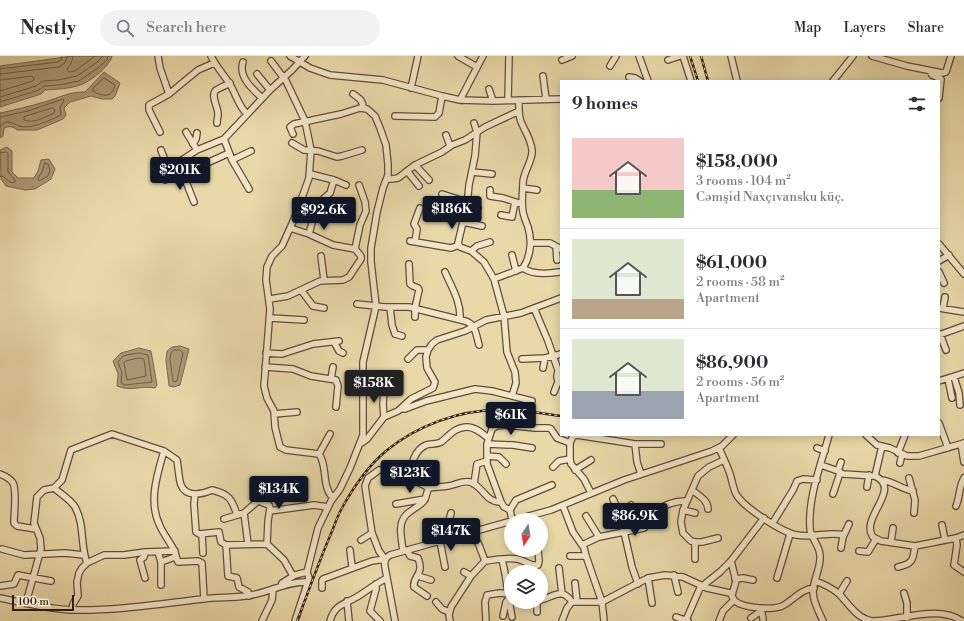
<!DOCTYPE html>
<meta charset="utf-8">
<style>
body{margin:0;font-family:"Libre Bodoni",serif;background:#f2f2f3;color:#2b2b33;height:100vh;display:flex;flex-direction:column;font-size:15px;white-space:nowrap}
*{box-sizing:border-box;margin:0}
p{font-size:13px;color:#7c7c81}
.icon{flex:none;width:22px;height:22px;fill:none;stroke:currentColor;stroke-width:2;stroke-linecap:round;stroke-linejoin:round}
.map{position:relative;flex:1;overflow:hidden}
.details{position:absolute;left:560px;top:24px;width:380px;height:356px;display:flex;flex-direction:column;background:#fff;border-radius:0px;box-shadow:0 2px 10px #0003}
.details>*{flex:none}
.needle{width:26px;rotate:192deg}
.controls{position:absolute;left:504px;top:457px;display:grid;gap:8px}
.controls a{display:grid;place-items:center;width:44px;height:44px;border-radius:50%;background:#fff;box-shadow:0 2px 10px #0003;font-size:20px}
.scale{position:absolute;left:12px;bottom:10px;width:62px;box-sizing:border-box;padding-left:4px;border:2px solid #351d14;border-top:0;font-size:11px;line-height:14px;white-space:nowrap;color:#351d14;-webkit-text-stroke:3px #f1e6c7;paint-order:stroke}
.price{position:absolute;translate:-50% -34px;padding:0 9px;border-radius:4px;background:#111827;color:#fff;font-size:13px;line-height:26px;filter:drop-shadow(0 1px 2px #0008)}
.price::after{content:'';position:absolute;left:50%;top:24px;width:12px;height:9px;margin-left:-6px;background:inherit;clip-path:polygon(0 0,100% 0,50% 100%)}
.price.selected{background:#222;color:#fff}
ul{padding:0;list-style:none}
li{display:flex;align-items:center;gap:12px;height:100px;padding:0 12px}
li+li{border-top:1px solid #e1e1e2}
li span{display:grid;place-items:center;flex:none;width:112px;height:80px;border-radius:0px;color:#555}
li>.icon{margin-inline-start:auto}
span .icon{width:48px;height:48px;fill:#fffc;stroke-width:1}
li b{font-size:17px}
h2{display:flex;justify-content:space-between;align-items:center;height:48px;padding:0 12px;font-size:17px}
header{display:flex;align-items:center;gap:24px;box-sizing:border-box;height:56px;padding:0 20px;background:#fff;border-bottom:1px solid #e1e1e2}
header strong{font-size:19px}
nav{display:flex;gap:22px;margin-inline-start:auto;font-size:14px}
.search{width:280px;height:36px;background:#f2f2f3;display:flex;align-items:center;gap:10px;box-sizing:border-box;padding:0 14px;border-radius:22px;color:#7c7c81;font-size:15px}
.map>svg:first-child{display:block}
.water{fill:#ac9976;stroke:#7c674f}
.lines{fill:none;stroke-linecap:round;stroke-linejoin:round}
.shore{stroke:#705b45;stroke-width:1}
.minor-casing{stroke:#624c39;stroke-width:8}
.minor{stroke:#f1e6c7;stroke-width:5.5}
.rail-casing{stroke:#351d14;stroke-width:2.5}
.rail{stroke:#f1e6c7;stroke-width:1;stroke-dasharray:3;stroke-linecap:butt}
</style>
<header>
<strong>Nestly</strong>
<div class="search"><svg class="icon" aria-label="search" viewBox="0 0 24 24"><circle cx="10" cy="10" r="6"/><path d="M15 15l6 6"/></svg>Search here</div>
<nav><a>Map</a><a>Layers</a><a>Share</a></nav>
</header>
<div class="map">
<svg width="964" height="565" viewBox="0 0 964 565">
<rect width="100%" height="100%" fill="#e9d9a9"/>
<filter id="stains"><feTurbulence type="fractalNoise" baseFrequency=".005" numOctaves="4"/><feColorMatrix values="0 0 0 0 .2 0 0 0 0 .09 0 0 0 0 .02 0 0 0 .5 -.17"/></filter>
<radialGradient id="worn" r=".72"><stop offset=".6" stop-color="#630" stop-opacity="0"/><stop offset="1" stop-color="#630" stop-opacity=".3"/></radialGradient>
<!-- water -->
<path class="water" d="M73,0H112C110,10 90,26 80,29C69,33 57,33 45,34L41,38L0,51V10Z
M104,16L120,27L115,40L112,43H102L91,40L70,46L64,52L66,59L63,63L37,74H17C13,70 9,70 4,72L3,80L0,82V57C15,54 30,50 45,46C60,41 69,36 85,36Z
M7,91L12,95V116L18,122H34L38,115L41,104L49,103L55,113L51,123L35,133L25,134L6,130L1,123L0,94Z
M180,290L189,293L180,329L174,331L169,330L166,304L167,295L172,291Z
M139,292L151,295L157,329L155,332C142,329 130,336 117,330L118,318L113,305L121,297Z"/>
<g class="lines">
<!-- shore -->
<path class="shore" d="M73,0L71,8L67,13L69,16L75,15L95,0
M0,13L58,6L61,4L62,0
M0,18L59,11L65,7L67,0
M104,22L115,29C112,42 103,41 93,35V33Z
M0,24L32,20L34,22L33,25L0,35
M0,41L36,30L43,25L58,24L77,20L96,7L103,0
M0,46L39,34L44,30L59,29L79,25L99,11L107,4L108,0
M53,52L55,54L54,57C45,61 34,68 24,64V61Z
M0,61L28,55L60,44L63,43L64,45L60,51L61,59C50,64 31,74 19,70C12,67 6,62 0,71
M0,97L6,96L8,97V116L15,124V126L13,127C7,126 6,120 0,120
M45,107L48,108L50,114L48,120L39,125L38,122L42,116Z
M174,294H180L183,297L177,325L175,326L173,325L170,304L171,297Z
M139,297L148,299L152,326L125,329L121,327L122,317L118,306L123,300Z
M139,302L144,303L146,320L127,324L124,307L126,305Z"/>
<defs>
<path id="minor" d="M158,0L160,12L169,38
M211,0C216,10 223,18 229,27C236,37 238,50 247,58
M290,0L310,12L330,19L383,24L442,40L460,44L493,45L561,43
M458,0L477,11
M639,0L648,25
M683,0L691,25
M731,0L737,25
M872,0L907,10L942,17L946,16L951,0
M562,4L572,0
M668,4L680,0
M271,5L286,25L305,65L311,94L309,122L295,161L282,190L272,200L267,211L266,224L270,253L264,330L267,342L274,355L275,371L280,391L286,394L319,398C328,410 321,430 333,442
M243,6C238,20 252,33 262,42
M610,10L616,0
M930,15L932,19L941,23L939,42
M257,18L270,34
M543,20L546,43
M629,21L635,22L640,25
M833,25L853,0
M411,32L418,0
M489,33L493,45
M353,38C359,42 363,44 363,52
M460,44L483,0
M508,44L509,0
M395,60L435,61L439,57L442,40
M217,67C217,64 218,61 218,58C218,51 211,41 215,35C218,32 225,30 230,27
M474,67L477,76L475,100L469,129L467,149L458,187L460,191L471,195L484,206L494,223L504,260L507,296L515,316L516,327L512,340
M160,76L149,54V49L169,38L198,14L214,7
M186,76L197,94
M446,79L450,90
M224,83L232,104L249,133
M292,87L304,94L318,95L337,101L342,100L362,94
M193,88L196,83L197,77
M161,94L166,107L169,108L182,104L197,94L224,83L270,34L292,14L305,0
M232,104L251,95
M415,109L429,124
M407,115L419,130
M472,116L492,118
M183,118L194,146
M310,118L334,124L346,129
M387,123H392L398,122L415,109L442,96L452,89L465,84L485,71L519,55
M165,124L183,118L229,97
M523,132L537,134
M490,134V140L503,142L522,148
M442,138L467,146
M323,143L330,137L334,124
M467,149L478,152
M501,159L512,161L515,146
M463,166L482,170
M290,172L309,178L333,189L355,193
M309,178L314,159
M410,185L451,192L459,189
M415,186L417,173L414,168L420,152
M531,187H550L561,193
M939,188L964,218
M556,191L557,204
M471,195L477,190L490,186
M512,199L516,215
M321,200L324,224
M939,205L949,199
M409,208L410,228L413,230L418,232L419,234L415,252V261
M523,212C533,219 547,218 559,216
M445,216C452,232 461,246 460,263
M939,216L944,227
M494,223L523,212C531,200 532,184 528,171C526,166 524,161 523,156C521,146 523,136 523,126C524,114 533,105 532,94C531,84 526,77 522,68C518,61 519,52 519,44
M301,234L313,250L324,252
M270,243L288,240L320,225L343,224L349,221L361,203V200L355,193L360,169L366,155L365,146L359,129
M357,248L385,251H409L465,265C476,268 476,279 479,289
M390,251L392,269L395,278L402,280
M534,252L548,285L558,314L561,319
M939,252L964,256
M943,252L945,241
M270,262L304,264
M940,278L946,294
M939,279L964,270
M334,286L339,295L343,297
M266,297L282,298L313,288L339,285
M408,303L417,294H428
M522,303L545,302L561,298
M265,311L293,313L311,320L336,324L338,330L336,351
M543,312L545,302
M954,321L959,337L960,349
M331,323L333,311
M948,323L952,342
M939,325L964,317
M554,336L558,326L557,321L558,314
M400,353H405L426,345L475,333L492,335L532,345
M274,358L297,356
M384,361L383,348L384,335
M939,367L948,392
M866,379L877,389L890,392L907,400H919L964,387
M360,388L367,383L384,361L398,355L411,343L433,332L435,326L427,312L426,301L428,294L432,288L437,284L465,275L486,264L521,257L561,242
M487,388L513,389L532,392
M635,388H661
M961,388L964,406
M719,392C723,401 727,409 730,418C732,424 733,432 736,438C743,451 783,477 797,479C813,482 829,475 844,479
M817,392L825,395
M898,397L905,379
M319,398L330,378
M487,400L499,401L506,408
M900,407L902,398
M821,409L838,415L843,418L875,420C903,433 859,462 873,481L881,485L915,490L956,482L957,489L954,509L964,516
M553,411L559,405L570,403
M379,414L368,422L365,430L372,477L379,495L385,503
M575,414L591,404
M838,415L841,406
M395,417L411,418
M0,418C5,420 10,422 13,427C17,435 14,457 14,467L17,470L36,473
M875,420L882,390
M909,422L915,444L914,457
M881,424C893,425 901,433 913,435
M474,428L477,408L487,405
M867,431L869,419
M54,432C61,438 71,444 75,451C85,469 80,489 87,507
M429,432L416,425L411,418C411,407 415,394 426,389C430,387 436,389 441,386C449,380 455,371 467,371C475,371 482,377 488,382
M692,434C698,439 708,444 708,453
M591,437L584,423L571,408L570,403V387L573,380L577,379L635,388L637,406L641,418
M195,438L194,448L196,476L199,478L219,476L221,486L226,489L228,520L237,522L239,531L248,536L249,540
M833,438L840,417
M613,443L620,458L632,511L638,528
M501,446L487,408V388L492,373L496,370L505,369L535,372H549L551,373L557,382L570,387
M396,448L425,443
M563,450L573,476L584,492L586,500L602,546L604,565
M956,450C960,441 959,430 964,422
M510,454L516,444L552,429
M683,454L695,457
M270,455L314,449L328,451
M244,457L248,488
M651,457C662,451 673,444 687,445
M620,458L631,449
M586,460L599,481
M224,463L244,457L258,445L269,449L270,452L268,465L267,488L284,504L293,520
M514,464L551,454L624,424L712,395L722,390L733,379
M772,468L793,434L797,425L803,423L817,424
M942,469L945,484
M202,478L203,497
M450,482L449,465L451,457
M718,482L702,486H695L691,485L683,477L681,466L683,454L698,420L709,411L724,404
M956,482L964,479
M361,484L372,477
M440,485L445,511
M891,486L893,472
M226,489L267,488
M582,489L599,481L644,472
M841,492L843,481L849,468
M2,493L24,499L65,497L84,499
M350,494L352,511
M407,494L410,500L418,502C425,519 412,520 414,531L427,540
M403,495C402,484 397,468 406,459C411,454 418,451 423,446C427,442 426,436 429,432C435,431 442,431 448,430C456,429 462,424 470,426C483,430 486,447 501,446L504,451L510,454L512,464
M859,495L868,496L876,483
M158,496L161,506V529
M570,500H586
M695,503V486
M502,504C507,522 508,542 512,561
M485,505C495,504 507,501 517,503C525,504 530,511 538,509L539,505L538,494
M731,505L736,525L732,539
M161,506L175,501
M898,511C913,508 913,504 915,490
M559,512L562,538
M464,516L471,520
M674,519L678,536
M418,520L431,524
M145,522L140,504L144,501L145,496
M648,522L652,547
M777,522L790,478
M735,523L743,522L753,524
M815,525C824,528 832,532 839,538C849,548 856,562 872,565C899,565 938,548 962,565
M575,527L577,546
M376,528V533L370,555L380,565
M0,530L14,528L18,519L51,525
M281,530L282,527L295,519L307,516L318,472L331,445L340,433L350,412L363,379V306L376,250L371,206V192L377,156L383,132L388,119V108L386,89L380,72L375,60L367,53L360,52L341,58L294,68L290,71L293,78
M322,532V525L323,523L372,505L385,503
M904,537L907,547V562
M839,538L847,525
M0,542C24,547 48,553 72,554C116,555 159,548 203,543C217,541 231,542 245,540C267,538 286,525 307,526
M204,543L202,507L198,505L178,506C176,502 176,498 174,494C170,486 164,479 160,470C148,446 157,419 164,395L177,404C178,410 179,424 181,429C186,442 203,438 212,434C229,438 232,443 237,459
M541,544C555,540 562,531 572,546
M347,545L349,565
M436,546L442,553L449,556
M26,547L41,493L40,482L34,467L37,441L44,434L54,432L62,424L71,394L112,378L164,395
M761,552L763,563
M72,554L73,548L78,540L77,526L79,517L82,512L87,507L104,499H124L145,496L175,495
M537,556V546
M503,560L506,546L508,544
M676,561L688,565
M751,562L761,555
M686,564L700,532L706,527L720,516L731,505L764,462
M262,565L272,544L273,534
M295,565L309,522L307,516
M330,565C335,547 347,548 360,539C369,533 377,527 387,522
M395,565L385,511C384,505 385,502 390,499L511,465
M450,565L449,559L451,551L471,520L485,505L479,489L472,476
M486,565L485,546L487,539L500,537L510,538
M562,565L567,552L572,546H602L648,522L665,519L683,521L707,532L730,537C732,539 733,543 735,545C743,552 775,555 784,549C794,543 802,533 814,532
M719,565L723,555L734,544
M823,565C819,556 813,546 813,536C813,524 821,512 820,500C820,489 810,482 810,472C808,440 821,409 829,379"/>
</defs>
<!-- minor casing -->
<use href="#minor" class="minor-casing"/>
<!-- minor -->
<use href="#minor" class="minor"/>
<defs>
<path id="rail" d="M690,0L698,25
M701,0L708,25
M297,565C308,537 318,508 330,480C334,471 337,461 342,452C353,432 368,410 386,395C416,370 459,354 498,354C519,353 540,357 561,360"/>
</defs>
<!-- rail casing -->
<use href="#rail" class="rail-casing"/>
<!-- rail -->
<use href="#rail" class="rail"/>
</g>
<rect width="100%" height="100%" filter="url(#stains)"/>
<rect width="100%" height="100%" fill="url(#worn)"/>
</svg>
<div class="controls">
<a><svg class="needle" viewBox="-14 -14 28 28"><path d="M0-13l5 13h-10z" fill="#e53935"/><path d="M0 13l5-13h-10z" fill="#7c7c81"/></svg></a>
<a><svg class="icon" aria-label="layers" viewBox="0 0 24 24"><path d="M12 4l9 5-9 5-9-5zM3 14l9 5 9-5"/></svg></a>
</div>
<div class="scale">100 m</div>
<b class="price" style="left:180px;top:135px">$201K</b>
<b class="price" style="left:452px;top:174px">$186K</b>
<b class="price" style="left:324px;top:175px">$92.6K</b>
<b class="price selected" style="left:374px;top:348px">$158K</b>
<b class="price" style="left:511px;top:380px">$61K</b>
<b class="price" style="left:410px;top:438px">$123K</b>
<b class="price" style="left:279px;top:454px">$134K</b>
<b class="price" style="left:635px;top:481px">$86.9K</b>
<b class="price" style="left:451px;top:496px">$147K</b>
<section class="details">
<h2>9 homes<svg class="icon" aria-label="filters" viewBox="0 0 24 24"><path d="M4 7h16M4 17h16"/><circle cx="9" cy="7" r="2"/><circle cx="15" cy="17" r="2"/></svg></h2>
<ul>
<li><span style="background:linear-gradient(#f6c9c9 65%,#8fb573 0)"><svg class="icon" aria-label="home" viewBox="0 0 24 24"><path d="M3 11l9-7 9 7M6 9v11h12V9"/></svg></span><div><b>$158,000</b><p>3 rooms · 104 m²</p><p>Cəmşid Naxçıvansku küç.</p></div></li>
<li><span style="background:linear-gradient(#dfe7d0 75%,#b9a48a 0)"><svg class="icon" aria-label="home" viewBox="0 0 24 24"><path d="M3 11l9-7 9 7M6 9v11h12V9"/></svg></span><div><b>$61,000</b><p>2 rooms · 58 m²</p><p>Apartment</p></div></li>
<li><span style="background:linear-gradient(#dfe7d0 65%,#9aa5b1 0)"><svg class="icon" aria-label="home" viewBox="0 0 24 24"><path d="M3 11l9-7 9 7M6 9v11h12V9"/></svg></span><div><b>$86,900</b><p>2 rooms · 56 m²</p><p>Apartment</p></div></li>
</ul>
</section>
</div>
